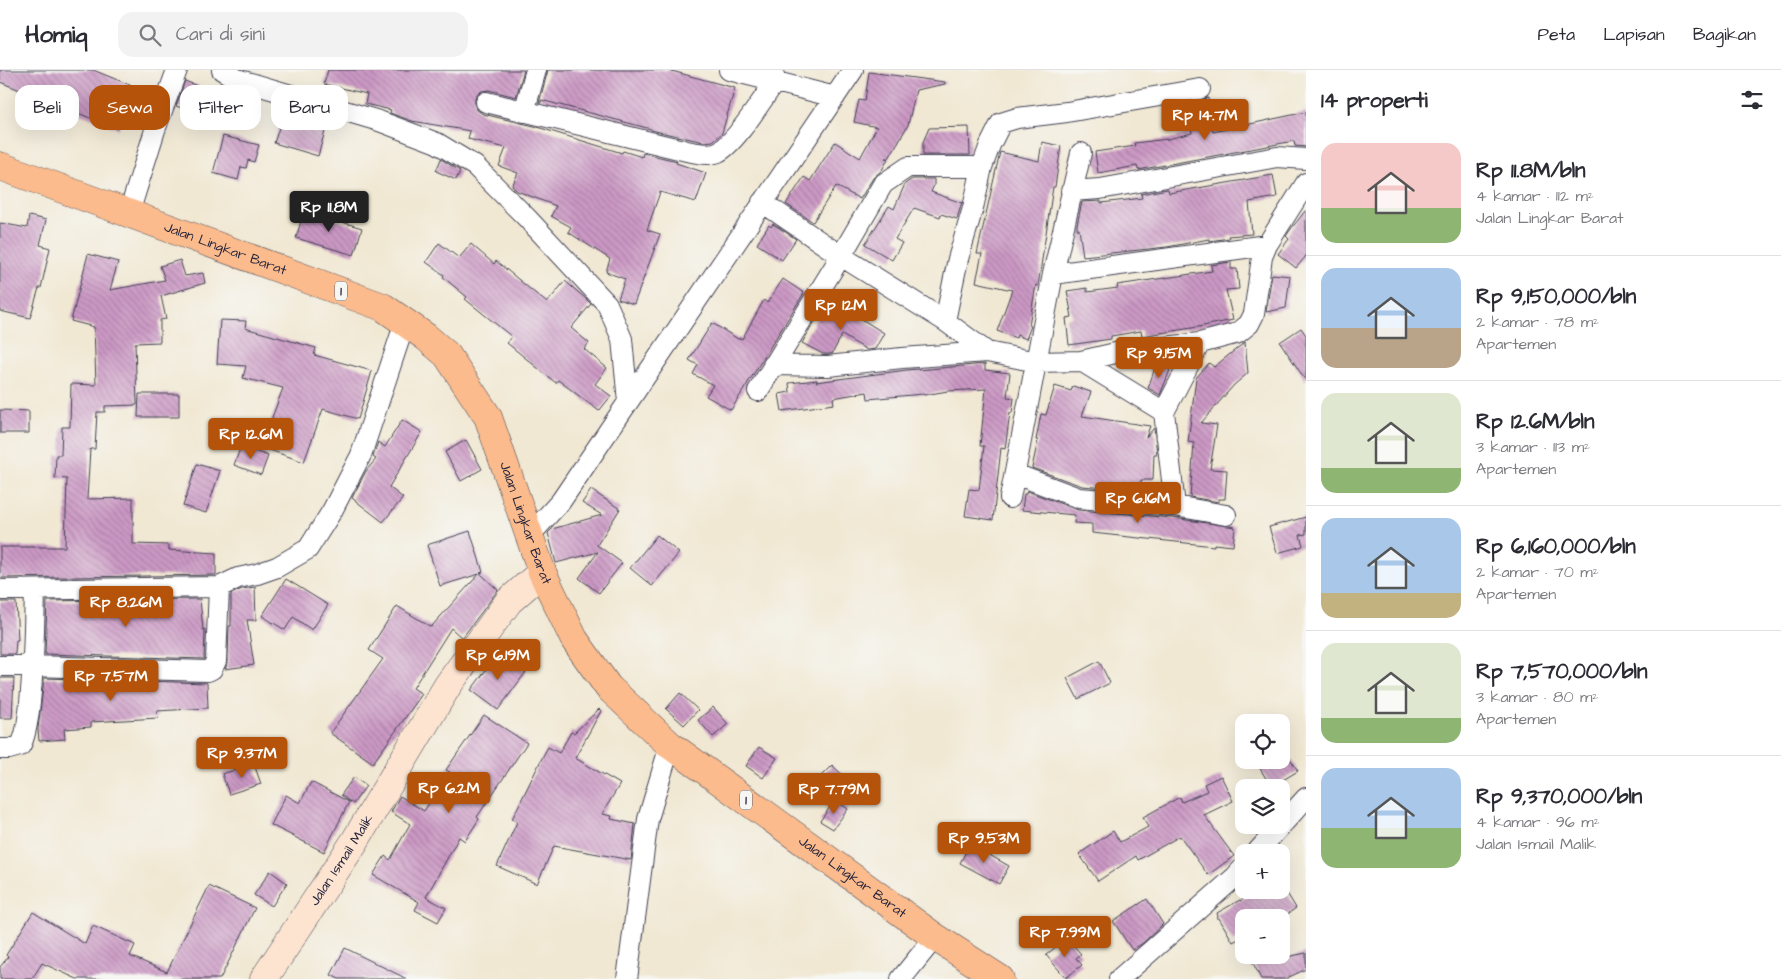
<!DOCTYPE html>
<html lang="id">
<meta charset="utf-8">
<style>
body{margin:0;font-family:"Architects Daughter",sans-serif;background:#f2f2f3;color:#2b2b33;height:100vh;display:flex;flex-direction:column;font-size:19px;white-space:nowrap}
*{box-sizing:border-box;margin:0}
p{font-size:16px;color:#7c7c81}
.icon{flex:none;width:28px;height:28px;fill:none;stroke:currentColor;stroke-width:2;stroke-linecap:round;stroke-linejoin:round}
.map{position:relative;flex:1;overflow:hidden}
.details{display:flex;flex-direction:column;background:#fff;width:475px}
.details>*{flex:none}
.hud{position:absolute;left:15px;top:15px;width:475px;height:45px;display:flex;gap:10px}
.controls{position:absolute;left:1235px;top:644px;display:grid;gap:10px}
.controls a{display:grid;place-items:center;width:55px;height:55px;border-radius:10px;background:#fff;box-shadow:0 5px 20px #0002;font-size:25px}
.price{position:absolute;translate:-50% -42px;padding:0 11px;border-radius:5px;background:#b45309;color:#fff;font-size:16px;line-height:32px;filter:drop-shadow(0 1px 2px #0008)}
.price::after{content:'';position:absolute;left:50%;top:30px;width:15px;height:11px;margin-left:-8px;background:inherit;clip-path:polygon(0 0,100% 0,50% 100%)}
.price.selected{background:#222;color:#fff}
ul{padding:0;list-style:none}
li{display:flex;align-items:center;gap:15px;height:125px;padding:0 15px}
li+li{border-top:1px solid #e1e1e2}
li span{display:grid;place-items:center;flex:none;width:140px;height:100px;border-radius:15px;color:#555}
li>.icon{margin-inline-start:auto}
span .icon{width:60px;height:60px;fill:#fffc;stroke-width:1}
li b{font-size:21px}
h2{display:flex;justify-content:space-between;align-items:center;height:60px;padding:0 15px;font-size:21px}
.tag{padding:0 18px;border-radius:15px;background:#fff;box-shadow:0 5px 20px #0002;font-size:18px;line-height:45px}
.tag.selected{background:#b45309;color:#fff}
header{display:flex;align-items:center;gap:30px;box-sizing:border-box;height:70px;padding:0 25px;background:#fff;border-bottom:1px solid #e1e1e2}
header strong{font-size:24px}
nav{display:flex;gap:28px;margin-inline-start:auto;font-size:18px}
.search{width:350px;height:45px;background:#f2f2f3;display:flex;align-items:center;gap:12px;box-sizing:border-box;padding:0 18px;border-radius:15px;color:#7c7c81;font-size:19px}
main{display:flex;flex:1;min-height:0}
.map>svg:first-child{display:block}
.building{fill:url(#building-back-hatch)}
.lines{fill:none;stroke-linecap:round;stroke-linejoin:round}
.street-casing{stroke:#414052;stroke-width:22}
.secondary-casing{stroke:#414052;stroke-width:29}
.highway-casing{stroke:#414052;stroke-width:29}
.street{stroke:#fff;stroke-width:20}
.secondary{stroke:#fde4d1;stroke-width:28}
.highway{stroke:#fbbb8c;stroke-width:28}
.labels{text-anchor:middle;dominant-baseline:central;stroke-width:4;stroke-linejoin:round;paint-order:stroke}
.shield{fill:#f6f6f2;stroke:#626272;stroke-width:1}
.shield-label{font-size:12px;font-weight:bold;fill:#22223b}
.street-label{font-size:14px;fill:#22223b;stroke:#f6f6f2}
</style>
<header>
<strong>Homiq</strong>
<div class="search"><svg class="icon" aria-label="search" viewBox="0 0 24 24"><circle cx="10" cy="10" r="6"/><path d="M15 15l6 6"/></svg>Cari di sini</div>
<nav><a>Peta</a><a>Lapisan</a><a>Bagikan</a></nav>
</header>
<main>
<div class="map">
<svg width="1306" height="909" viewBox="0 0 1306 909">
<defs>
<pattern id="building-back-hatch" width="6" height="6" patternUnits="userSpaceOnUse" patternTransform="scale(1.25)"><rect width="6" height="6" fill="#cc99c5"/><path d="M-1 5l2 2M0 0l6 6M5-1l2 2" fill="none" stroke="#a57ca1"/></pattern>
</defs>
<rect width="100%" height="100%" fill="#f6f6f2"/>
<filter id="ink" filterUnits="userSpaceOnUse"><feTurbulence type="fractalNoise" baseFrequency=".02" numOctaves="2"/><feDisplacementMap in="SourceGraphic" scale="10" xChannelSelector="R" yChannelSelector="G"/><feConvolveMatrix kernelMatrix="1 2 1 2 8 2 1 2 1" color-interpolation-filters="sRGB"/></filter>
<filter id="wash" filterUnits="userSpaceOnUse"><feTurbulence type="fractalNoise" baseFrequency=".0096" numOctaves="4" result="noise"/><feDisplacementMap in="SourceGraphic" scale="20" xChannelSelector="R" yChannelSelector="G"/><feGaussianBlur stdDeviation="1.12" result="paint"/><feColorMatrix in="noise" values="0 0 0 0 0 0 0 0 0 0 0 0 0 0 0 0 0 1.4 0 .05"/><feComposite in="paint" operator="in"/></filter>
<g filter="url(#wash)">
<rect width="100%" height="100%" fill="#f1e8d3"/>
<g id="blocks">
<!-- building -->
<path class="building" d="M0,0H93L135,17L118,59L0,12Z
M328,0H524L516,27L489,20L482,21L477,24L475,29V35L477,40L483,44L534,56L622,83L623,81L642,87L643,83L677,91L676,93L706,103L696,132L660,122L647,160L660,164L634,234L618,229L625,209L606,202L610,189L568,162L571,157L551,146L556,136L517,121L512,116L518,103L499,96L506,78L468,69L470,61L412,51L390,43L391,40L365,34L367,24L324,14Z
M548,0H668L735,18L722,63L713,71L704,72L651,60V59L541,30V33H539Z
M869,2L945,12V14L916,20L908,55L889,88H885L888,89L882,100L873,108L860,129L836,116L813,152L786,134L804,107L810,111L835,72L860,88L877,57L854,52L859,30L865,31Z
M185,11L215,23L206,47L176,36Z
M1208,28L1213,62L1306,42V77L1295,76L1294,71L1138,100L1137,96L1098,103L1095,82L1135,76L1134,73L1168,69L1192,63L1188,33Z
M286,36L311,43L309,49L327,54L318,86L274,73Z
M969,57L970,85H923V72L929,58Z
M223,66L259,75L254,92L248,90L246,98L241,97L238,110L213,103Z
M1042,72L1061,76L1055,117H1053L1038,216L1036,215L1029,255L1031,256L1026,269L1017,265L1016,268L997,261L1012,220L976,212L982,184H977L1000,82L1039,91Z
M441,89L460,101L456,110L436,101Z
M1273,105L1277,127L1249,132L1252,164L1228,166L1229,168L1209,171V169L1167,177L1083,186L1079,159H1077V155L1082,132L1101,131V133L1127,130L1142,128L1141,124L1168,119L1169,123Z
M912,109H934V115L931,122L962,133L961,135L957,149L941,144L940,147L914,138L895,169L902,173L892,190L865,174L889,136L894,139L905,114Z
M1306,140V186L1296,198L1278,184L1289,169L1286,166L1291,159Z
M304,141L362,158L354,185L296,168Z
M29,146L46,150L40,175L50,178L41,218H39L30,248L0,241V153L27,158Z
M773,154L796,169L782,190L757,174L769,155L771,157Z
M439,173L459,188L471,174L494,194L496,191L547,233L565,211L585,228L591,234L571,258L589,273L584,279L607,298L595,314L611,326L599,341L558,310L556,313L507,273L512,267L465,229L467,227L443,207L444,205L426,192Z
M88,184L118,192L110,220L165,210L160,196L180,190L185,206L203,203L205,213L161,226L166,249L160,250V272L135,273L137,335L105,336V342H97L95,379H90L87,429L133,428V474L169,475V480L216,483V505L0,508V477H65L67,409L55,408L56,385H61L62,357H70L71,314L96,315L94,257L71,251Z
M1231,192V199H1237L1239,219L1226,220L1233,250L1198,257L1142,266L1141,261L1111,266V269L1069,275L1066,248L1072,247L1067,221L1087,218V222L1118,218L1117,215L1212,201L1211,195Z
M1272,204L1290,206L1286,238L1266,242Z
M783,209L804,223L731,340L706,326L713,315L693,304L698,295L689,290L712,253L738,269L740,268L742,269L764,230L767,233Z
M828,235L839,241L842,237L884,263L875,279L867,280L842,265L832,284H823L802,273L824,236L827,238Z
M220,250L246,251L245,258L316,278L314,285L372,301L358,349L323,339L304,392L261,377L283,318L243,308L246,296L217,294Z
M1301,258L1306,265V311L1280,272Z
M1245,272L1248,303L1234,315L1201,353L1217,355L1210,399L1227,400L1225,429H1219V432L1190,427L1194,373L1188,372L1196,308L1209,293L1214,297Z
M985,294V300L1010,303L1007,327L1014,328L1012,343H1010L1005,379L1001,378L993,450L965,446L969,419L979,420L984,376H980L986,319L948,321L924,325L923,324L868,329L867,322L833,328L834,334L782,341L779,324L790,322L789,313L817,310L816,312L907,300L918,299V300Z
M1156,295L1170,300L1160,325L1148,318Z
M1055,316L1071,321L1073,316L1091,322L1082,346L1150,356L1146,367L1154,358L1157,384H1154L1153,410H1141L1140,421L1082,416L1032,398L1038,370H1036L1041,344L1046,345Z
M139,324H179V347H138Z
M0,340L29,341V363H0Z
M402,350L422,362L389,417L403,428L383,452L352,428L366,401L376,389L373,387L378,372L385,377Z
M466,370L482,399L461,411L445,382Z
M241,376L268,386L261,405L234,395Z
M197,394L220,401L206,443L183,436Z
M591,420L620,439L597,475L622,493L599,523L579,508L598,482L556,493L548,463L552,459L602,445L582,433Z
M1027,421L1078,440L1173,448L1235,457L1233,476L1214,474V476L1092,463V454L1074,453L1075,445L1022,440L1024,424H1026Z
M1306,447V464L1300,465L1303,476L1277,483L1269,457Z
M470,461L483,502L480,503L498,520L462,568L451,558L413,618L422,624L373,693L330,663L383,589L369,580L397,536L431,557L479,504L440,516L427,475Z
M657,465L679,483L652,516L630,498Z
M286,509L328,535L312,560L293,547L285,560L262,546Z
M255,517L256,550H247L254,595L225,599L228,591L229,556H231V524L242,519Z
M200,529L203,560L205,559L204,589L45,584L47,531Z
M0,532H16L18,570H16L15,584H0Z
M499,583L526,602L498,640L471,620Z
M1099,591L1110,613L1078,629L1067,608Z
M0,608H14L12,648H0Z
M44,608L207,613L208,638L157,641L158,648L91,652V657L64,659L65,669L39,671L38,659Z
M680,623L698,640L684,655L666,639Z
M713,637L728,654L713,667L698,650Z
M599,639L601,641L575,688L620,714L602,744L612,746L611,749L635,754L631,790L554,776L537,814L497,796L517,752L512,749L544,684L548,677L559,683L571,662L574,663Z
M484,645L527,673L477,747L479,749L465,771L459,767L426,827L446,838L438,852L415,840L419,832L373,805L385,786L390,790L410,754L391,742L400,726L424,741L450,702L446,700Z
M759,677L777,688L763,708L746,696Z
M1255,690H1291L1298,701L1271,717Z
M254,694L261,714L229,724L222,704Z
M832,695L849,711L827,734L810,717Z
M1221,706L1233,731L1204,745L1234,786L1208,805L1180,766L1138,790L1136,786L1098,811L1079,784L1113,761L1120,772L1148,757L1143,747L1180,727L1182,732L1207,721L1204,714Z
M354,707L366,716L353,734L341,725Z
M311,712L349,732L324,782L271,755L286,725L300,733Z
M835,730L848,739L833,759L820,751Z
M970,774L1009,796L999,814L960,793Z
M270,801L287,813L272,836L254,825Z
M209,816L255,838L220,909H77L42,893L32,909H0V897L8,887L6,885L33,842L85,874L93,856L135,875L130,886L167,902Z
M1258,820H1285L1296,838L1282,848H1244V866L1233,872L1219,848H1216L1218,846L1217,843L1240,830V831Z
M1147,829L1163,854L1143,873L1132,880L1113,851Z
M1067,868L1081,884L1076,888L1082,895L1066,908L1046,885Z
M345,878L407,909H339L331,905Z
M1306,883V899L1285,909H1261L1252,891L1265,885H1275L1277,889Z"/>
</g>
</g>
<g filter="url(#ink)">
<use href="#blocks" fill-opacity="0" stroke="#414052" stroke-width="1"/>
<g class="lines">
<defs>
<path id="street" d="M222,0L237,9L379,51L437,73L475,96L527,148L607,234L622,269L628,332
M729,0L835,27
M486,32L687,81C697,83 709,86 718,82C735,74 763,28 775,12L773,0
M524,42L536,0
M982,97L990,75L1001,53L1017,48L1067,42L1200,19
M1071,121L1100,119L1277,87L1306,89
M762,132L841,186L945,251L987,282L1037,292L1081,291L1120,282L1200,273L1238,263L1249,254L1254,244L1262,187L1267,175L1306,113
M129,143L155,60L177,0
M1053,204L1267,175
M1081,291L1164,342L1200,273
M773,295L828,296L902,288L987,282
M758,321L841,186L883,114L908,97H982L973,138L958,189L945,251
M1164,342L1175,436
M1015,404L1079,428L1175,436L1226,445
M1010,428L1053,204L1081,83
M530,465L561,431L853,0
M219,517L238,508L257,504L277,497L308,479L332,441L361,385L405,252
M0,520L219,517L216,591L212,599L208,601L32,596H0
M0,679H9L20,676C34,657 34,549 35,520
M1257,782L1306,728
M627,909L648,749L670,675
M901,909L935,867
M1119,909L1235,807L1244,797"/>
<g id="secondary">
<path id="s1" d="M264,909L355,771L448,615L509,531L542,502"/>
</g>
<g id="highway">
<path id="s2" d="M0,96L383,237L426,267L447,285L488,347L542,502L574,569L608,617L670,675L935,867L1000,909"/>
</g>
</defs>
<!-- street casing -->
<use href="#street" class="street-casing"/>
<!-- secondary casing -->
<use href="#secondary" class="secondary-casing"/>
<!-- highway casing -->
<use href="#highway" class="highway-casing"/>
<!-- street -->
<use href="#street" class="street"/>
<!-- secondary -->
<use href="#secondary" class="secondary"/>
<!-- highway -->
<use href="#highway" class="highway"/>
</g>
</g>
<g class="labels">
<!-- shield labels -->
<g class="shield">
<rect x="335" y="211.5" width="12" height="19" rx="4"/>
<rect x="740" y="720.5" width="12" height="19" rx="4"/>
</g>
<g class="shield-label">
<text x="341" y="221">1</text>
<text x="746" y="730">1</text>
</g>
<!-- street labels -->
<g class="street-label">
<text stroke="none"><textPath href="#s2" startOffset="240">Jalan Lingkar Barat</textPath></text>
<text stroke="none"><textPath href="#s2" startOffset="675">Jalan Lingkar Barat</textPath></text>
<text stroke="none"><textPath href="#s1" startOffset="142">Jalan Ismail Malik</textPath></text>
<text stroke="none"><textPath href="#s2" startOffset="1170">Jalan Lingkar Barat</textPath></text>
</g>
</g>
</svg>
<div class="controls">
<a><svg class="icon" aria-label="locate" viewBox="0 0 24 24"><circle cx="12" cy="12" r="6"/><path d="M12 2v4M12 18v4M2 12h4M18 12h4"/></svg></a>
<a><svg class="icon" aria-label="layers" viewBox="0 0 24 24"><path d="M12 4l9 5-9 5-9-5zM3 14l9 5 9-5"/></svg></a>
<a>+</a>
<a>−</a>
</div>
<b class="price" style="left:1205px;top:71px">Rp 14.7M</b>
<b class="price selected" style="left:329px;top:163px">Rp 11.8M</b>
<b class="price" style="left:841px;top:261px">Rp 12M</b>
<b class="price" style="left:1159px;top:309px">Rp 9.15M</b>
<b class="price" style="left:251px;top:390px">Rp 12.6M</b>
<b class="price" style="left:1138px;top:454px">Rp 6.16M</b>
<b class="price" style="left:126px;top:558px">Rp 8.26M</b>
<b class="price" style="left:498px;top:611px">Rp 6.19M</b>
<b class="price" style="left:111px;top:632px">Rp 7.57M</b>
<b class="price" style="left:242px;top:709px">Rp 9.37M</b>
<b class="price" style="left:449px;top:744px">Rp 6.2M</b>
<b class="price" style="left:834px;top:745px">Rp 7.79M</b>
<b class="price" style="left:984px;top:794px">Rp 9.53M</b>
<b class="price" style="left:1065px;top:888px">Rp 7.99M</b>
<div class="hud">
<a class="tag">Beli</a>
<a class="tag selected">Sewa</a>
<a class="tag">Filter</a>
<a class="tag">Baru</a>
</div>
</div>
<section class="details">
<h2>14 properti<svg class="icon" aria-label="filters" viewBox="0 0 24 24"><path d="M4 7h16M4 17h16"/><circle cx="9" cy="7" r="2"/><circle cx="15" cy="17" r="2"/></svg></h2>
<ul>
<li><span style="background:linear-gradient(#f6c9c9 65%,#8fb573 0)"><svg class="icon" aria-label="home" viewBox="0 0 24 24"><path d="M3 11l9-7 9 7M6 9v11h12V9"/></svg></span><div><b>Rp 11.8M/bln</b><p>4 kamar · 112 m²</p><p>Jalan Lingkar Barat</p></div></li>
<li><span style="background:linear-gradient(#a9c7e8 60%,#b9a48a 0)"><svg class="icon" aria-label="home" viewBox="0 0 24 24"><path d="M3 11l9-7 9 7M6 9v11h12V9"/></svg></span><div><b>Rp 9,150,000/bln</b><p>2 kamar · 78 m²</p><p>Apartemen</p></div></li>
<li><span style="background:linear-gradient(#dfe7d0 75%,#8fb573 0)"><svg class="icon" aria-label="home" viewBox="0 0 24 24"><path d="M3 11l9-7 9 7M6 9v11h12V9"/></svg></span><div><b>Rp 12.6M/bln</b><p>3 kamar · 113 m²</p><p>Apartemen</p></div></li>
<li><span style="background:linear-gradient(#a9c7e8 75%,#c2b280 0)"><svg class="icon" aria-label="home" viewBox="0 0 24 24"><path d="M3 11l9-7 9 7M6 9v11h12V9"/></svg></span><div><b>Rp 6,160,000/bln</b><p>2 kamar · 70 m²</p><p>Apartemen</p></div></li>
<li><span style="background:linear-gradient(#dfe7d0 75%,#8fb573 0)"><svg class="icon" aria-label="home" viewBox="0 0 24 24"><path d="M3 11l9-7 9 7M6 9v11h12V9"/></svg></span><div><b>Rp 7,570,000/bln</b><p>3 kamar · 80 m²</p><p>Apartemen</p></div></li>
<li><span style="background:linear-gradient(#a9c7e8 60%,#8fb573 0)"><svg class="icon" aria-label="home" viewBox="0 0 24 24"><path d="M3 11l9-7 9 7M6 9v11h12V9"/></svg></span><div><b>Rp 9,370,000/bln</b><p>4 kamar · 96 m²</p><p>Jalan Ismail Malik</p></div></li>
</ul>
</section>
</main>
